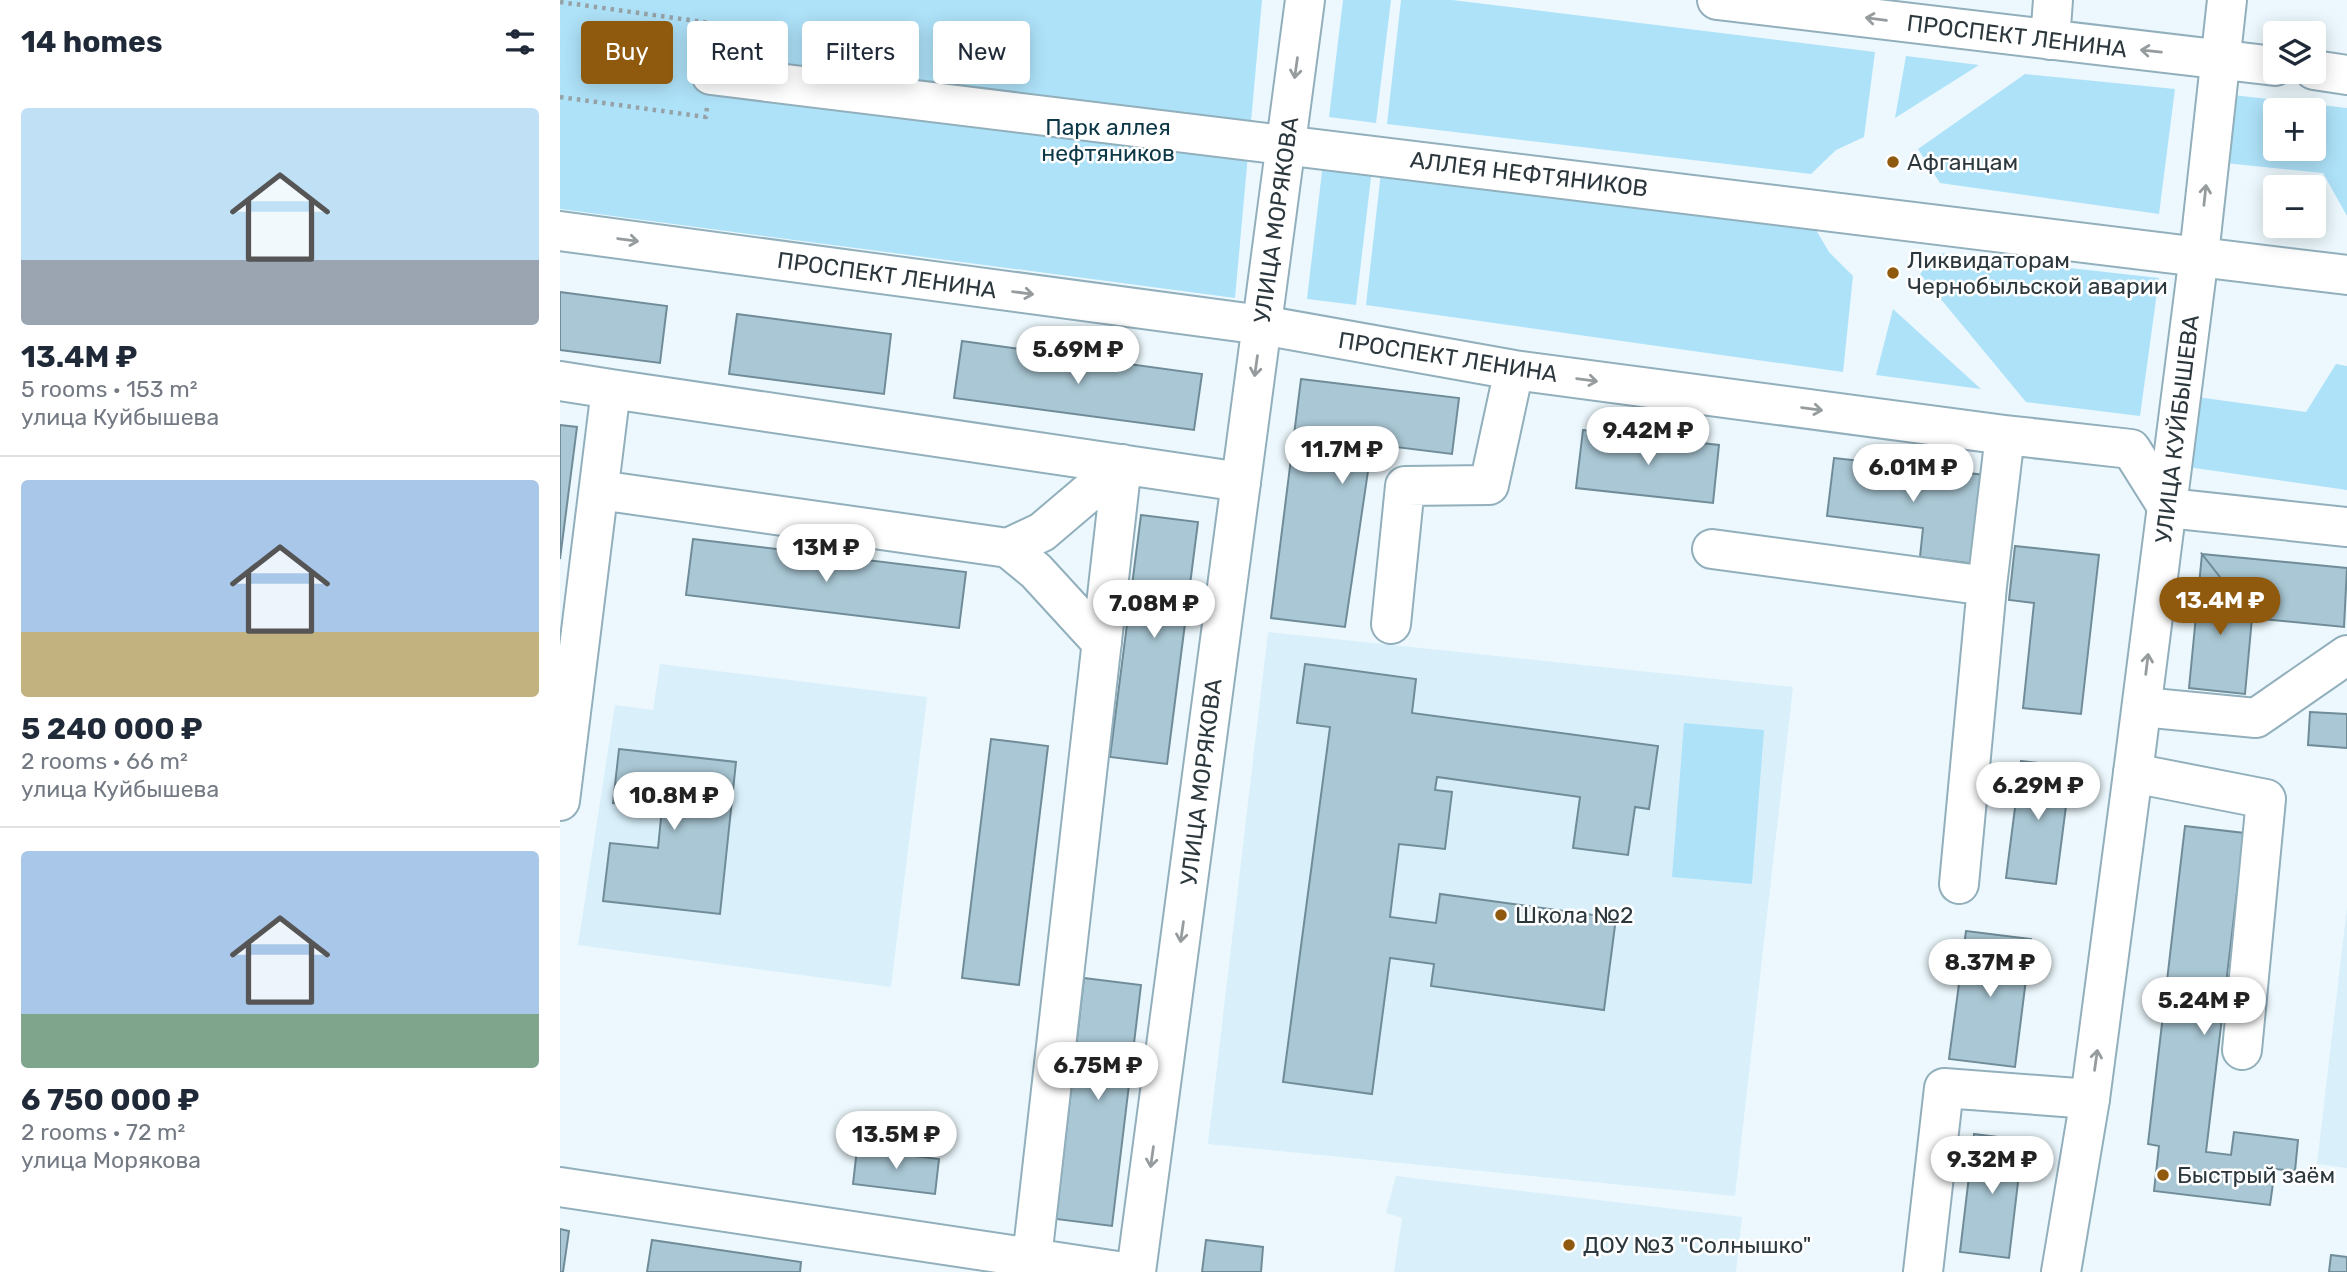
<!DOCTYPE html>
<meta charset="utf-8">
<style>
body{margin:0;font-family:Rubik,sans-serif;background:#f2f2f3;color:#1f2937;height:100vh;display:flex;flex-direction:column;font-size:26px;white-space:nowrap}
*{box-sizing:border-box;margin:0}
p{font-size:23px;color:#747a83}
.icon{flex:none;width:38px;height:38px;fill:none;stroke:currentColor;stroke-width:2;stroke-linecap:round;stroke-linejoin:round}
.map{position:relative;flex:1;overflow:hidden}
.sheet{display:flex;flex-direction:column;background:#fff;width:560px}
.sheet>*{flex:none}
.banner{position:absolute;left:21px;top:21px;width:665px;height:63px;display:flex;gap:14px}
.tools{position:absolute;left:1703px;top:21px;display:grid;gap:14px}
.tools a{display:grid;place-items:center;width:63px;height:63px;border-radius:7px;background:#fff;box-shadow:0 4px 18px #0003;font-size:35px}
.price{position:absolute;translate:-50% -60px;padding:0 16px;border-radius:24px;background:#fff;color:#222;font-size:23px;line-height:46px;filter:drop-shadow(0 2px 4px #0008)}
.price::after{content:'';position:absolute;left:50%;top:42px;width:21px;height:16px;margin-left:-10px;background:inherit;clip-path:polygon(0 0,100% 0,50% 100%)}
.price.active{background:#905a0e;color:#fff}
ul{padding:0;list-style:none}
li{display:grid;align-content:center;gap:14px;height:371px;padding:0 21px}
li+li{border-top:2px solid #e0e1e3}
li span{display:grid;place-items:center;height:217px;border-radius:7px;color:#555}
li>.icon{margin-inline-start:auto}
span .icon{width:126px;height:126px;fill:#fffc;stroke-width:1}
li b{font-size:30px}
h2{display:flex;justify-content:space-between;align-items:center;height:84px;padding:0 21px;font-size:30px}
.chip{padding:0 24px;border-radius:7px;background:#fff;box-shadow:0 4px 18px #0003;font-size:24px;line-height:63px}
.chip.active{background:#905a0e;color:#fff}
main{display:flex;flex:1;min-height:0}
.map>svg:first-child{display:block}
.built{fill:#d9f0fb}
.green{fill:#aee2f9;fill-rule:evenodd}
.building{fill:#a9c7d4;stroke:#6f8c98;stroke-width:2}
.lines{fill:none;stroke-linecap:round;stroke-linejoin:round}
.minor-casing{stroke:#92afbc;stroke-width:42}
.major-casing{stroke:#92afbc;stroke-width:42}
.path{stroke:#96a2a7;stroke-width:4.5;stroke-dasharray:3.5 5;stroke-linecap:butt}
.minor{stroke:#fff;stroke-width:38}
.major{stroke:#fff;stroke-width:38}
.oneway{stroke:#969c9e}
.poi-dot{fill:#905a0e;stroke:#fff;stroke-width:2.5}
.labels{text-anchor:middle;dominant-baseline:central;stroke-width:5;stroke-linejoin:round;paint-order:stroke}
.street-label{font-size:23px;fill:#2c383d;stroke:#fff}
.park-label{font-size:23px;fill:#0c3746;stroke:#fff}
.poi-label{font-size:23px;fill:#2c383d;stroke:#fff;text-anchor:start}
</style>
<main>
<section class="sheet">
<h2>14 homes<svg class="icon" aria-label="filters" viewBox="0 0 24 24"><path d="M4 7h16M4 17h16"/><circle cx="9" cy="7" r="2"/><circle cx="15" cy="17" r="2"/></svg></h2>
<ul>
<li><span style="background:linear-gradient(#bfe0f5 70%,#9aa5b1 0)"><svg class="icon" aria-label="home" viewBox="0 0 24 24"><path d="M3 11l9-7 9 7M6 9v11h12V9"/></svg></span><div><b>13.4M ₽</b><p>5 rooms · 153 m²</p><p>улица Куйбышева</p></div></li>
<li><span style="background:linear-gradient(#a9c7e8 70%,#c2b280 0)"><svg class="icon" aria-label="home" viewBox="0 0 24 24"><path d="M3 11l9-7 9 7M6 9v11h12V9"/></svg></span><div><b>5 240 000 ₽</b><p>2 rooms · 66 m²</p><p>улица Куйбышева</p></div></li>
<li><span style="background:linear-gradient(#a9c7e8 75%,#7fa58c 0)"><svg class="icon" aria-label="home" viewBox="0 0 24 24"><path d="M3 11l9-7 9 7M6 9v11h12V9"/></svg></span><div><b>6 750 000 ₽</b><p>2 rooms · 72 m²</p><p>улица Морякова</p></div></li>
</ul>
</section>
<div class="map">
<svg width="1787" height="1272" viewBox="0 0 1787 1272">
<rect width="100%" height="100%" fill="#ecf8fd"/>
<!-- built -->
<path class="built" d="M708,632L1233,687L1175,1196L648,1144Z
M100,664L367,697L331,987L18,945L55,705L93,710Z
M1787,907V1168L1757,1164Z
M836,1176L1182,1217L1176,1272H834L842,1218L826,1213Z"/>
<!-- green -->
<path class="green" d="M0,0H702L675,298L0,209Z
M783,0H831L816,123L769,117Z
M841,0H892L1315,52L1304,137L1276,150L1251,174L827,124Z
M1346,56L1419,65L1335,118Z
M1465,74L1615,89L1599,214L1380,183L1358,149Z
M1673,95L1787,108V216L1763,173L1665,163ZM1715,110H1754V149H1715Z
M763,163L812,169L796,305L747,299Z
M821,172L1252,223L1269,252L1293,276L1283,372L806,305Z
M1378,253L1599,278L1580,416L1466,402L1360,274Z
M1333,309L1421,389L1316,375Z
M1776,364L1787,366V490L1628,467L1637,397L1746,412Z
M1124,723L1204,730L1192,884L1112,877Z"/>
<!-- building -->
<path class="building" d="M0,292L107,306L100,363L0,350Z
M177,314L331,334L324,394L169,374Z
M402,341L642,374L634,430L394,398Z
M741,379L899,398L892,454L812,444L785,627L711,618Z
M0,425L17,427L0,559Z
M1023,430L1159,445L1153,503L1016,488Z
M1274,458L1425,475L1415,564L1360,557L1363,528L1267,516Z
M581,515L638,522L607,764L550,757Z
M133,539L406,572L399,628L126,595Z
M1455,546L1539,555L1521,714L1463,708L1474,603L1449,600Z
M1642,554L1787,568L1784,627L1692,618Z
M1642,554L1692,618L1685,694L1629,688Z
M745,664L856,679L852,713L1098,746L1089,809L1075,807L1068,855L1013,848L1020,797L877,777L875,790L892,792L885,849L839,844L830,917L876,923L880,894L1056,918L1044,1010L871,986L874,964L830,958L812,1094L723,1082L770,727L737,723Z
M1750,712L1787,714V748L1748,745Z
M431,739L488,746L459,985L402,978Z
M59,749L176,762L160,914L43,901L50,843L98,848L102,808L53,803Z
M1461,761L1511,767L1496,884L1446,878Z
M1625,826L1684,833L1646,1152L1671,1155L1674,1132L1738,1140L1735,1171L1715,1169L1710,1205L1594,1191L1599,1146L1588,1144Z
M1406,931L1471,939L1455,1067L1389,1059Z
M524,978L581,985L552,1226L496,1219Z
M1414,1134L1463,1140L1449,1258L1400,1252Z
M297,1149L379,1159L375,1194L293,1184Z
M0,1229L9,1231L3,1272H0Z
M92,1240L241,1262L240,1272H87Z
M646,1240L703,1247L701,1272H642Z
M1771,1255L1787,1257V1272H1769Z"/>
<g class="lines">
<defs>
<path id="minor" d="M1157,0L1715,66
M1490,40L1493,0
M1754,70L1787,75
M151,75L1787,275
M0,231L702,325L954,370L1445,435L1571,449L1608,508L1787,527
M0,381L51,389L0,801
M51,389L681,482
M39,490L448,548L482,532L562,464
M448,548L476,571L542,643
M1152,549L1427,586
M831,624L845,486L929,485L954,370
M1582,707L1696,718L1787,655
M1573,773L1706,799L1682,1050
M1399,884L1427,586L1445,435
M0,1187L564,1272
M472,1258L562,464
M1363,1272L1384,1088L1530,1099"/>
<path id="major" d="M576,1272L745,0
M1501,1272L1530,1099L1573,773L1639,255L1667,0"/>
</defs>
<!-- minor casing -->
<use href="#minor" class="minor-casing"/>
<!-- major casing -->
<use href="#major" class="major-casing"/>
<!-- path -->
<path class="path" d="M0,2L158,24L155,43
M0,97L146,117L147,107"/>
<!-- minor -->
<use href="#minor" class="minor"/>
<!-- major -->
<use href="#major" class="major"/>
</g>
<!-- one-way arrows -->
<defs><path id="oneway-shaft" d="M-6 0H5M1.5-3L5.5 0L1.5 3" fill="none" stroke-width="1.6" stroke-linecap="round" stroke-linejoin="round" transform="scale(1.75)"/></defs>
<g class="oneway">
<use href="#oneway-shaft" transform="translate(1316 19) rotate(-173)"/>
<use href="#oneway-shaft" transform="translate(1591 51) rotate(-174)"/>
<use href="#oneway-shaft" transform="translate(736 68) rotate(98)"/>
<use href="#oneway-shaft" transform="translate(1645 195) rotate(-84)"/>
<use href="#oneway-shaft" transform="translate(68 240) rotate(8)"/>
<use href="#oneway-shaft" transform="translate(463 293) rotate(8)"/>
<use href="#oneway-shaft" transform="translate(696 366) rotate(98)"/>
<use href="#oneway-shaft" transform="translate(1027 380) rotate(8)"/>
<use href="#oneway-shaft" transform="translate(1252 409) rotate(8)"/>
<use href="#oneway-shaft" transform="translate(1587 664) rotate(-83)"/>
<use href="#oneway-shaft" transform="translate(622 932) rotate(98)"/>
<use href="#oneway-shaft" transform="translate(1536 1060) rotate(-82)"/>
<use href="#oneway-shaft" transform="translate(592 1157) rotate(98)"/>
</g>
<!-- markers -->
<g class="poi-dot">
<circle cx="1333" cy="162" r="7"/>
<circle cx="1333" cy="273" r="7"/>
<circle cx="941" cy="915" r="7"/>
<circle cx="1603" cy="1175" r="7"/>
<circle cx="1009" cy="1245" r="7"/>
</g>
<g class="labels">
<!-- street labels -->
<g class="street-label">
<text transform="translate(1457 36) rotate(7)">ПРОСПЕКТ ЛЕНИНА</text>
<text transform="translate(969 174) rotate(7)">АЛЛЕЯ НЕФТЯНИКОВ</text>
<text transform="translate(716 220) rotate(-82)">УЛИЦА МОРЯКОВА</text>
<text transform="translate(327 275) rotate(8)">ПРОСПЕКТ ЛЕНИНА</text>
<text transform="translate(888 357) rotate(9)">ПРОСПЕКТ ЛЕНИНА</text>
<text transform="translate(1617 429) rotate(-83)">УЛИЦА КУЙБЫШЕВА</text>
<text transform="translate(641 782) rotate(-83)">УЛИЦА МОРЯКОВА</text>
</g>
<!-- park labels -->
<g class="park-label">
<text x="548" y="127">Парк аллея<tspan x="548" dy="26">нефтяников</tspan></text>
</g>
<!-- poi labels -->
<g class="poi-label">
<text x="1347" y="162">Афганцам</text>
<text x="1347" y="260">Ликвидаторам<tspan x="1347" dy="26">Чернобыльской аварии</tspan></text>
<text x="955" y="915">Школа №2</text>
<text x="1617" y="1175">Быстрый заём</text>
<text x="1023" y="1245">ДОУ №3 "Солнышко"</text>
</g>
</g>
</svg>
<div class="tools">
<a><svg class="icon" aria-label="layers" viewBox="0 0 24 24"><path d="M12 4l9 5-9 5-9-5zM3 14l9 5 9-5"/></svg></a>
<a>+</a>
<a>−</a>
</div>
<b class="price" style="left:518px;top:386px">5.69M ₽</b>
<b class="price" style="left:1088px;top:467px">9.42M ₽</b>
<b class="price" style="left:782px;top:486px">11.7M ₽</b>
<b class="price" style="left:1353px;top:504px">6.01M ₽</b>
<b class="price" style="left:266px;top:584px">13M ₽</b>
<b class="price active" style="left:1660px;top:637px">13.4M ₽</b>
<b class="price" style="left:594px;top:640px">7.08M ₽</b>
<b class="price" style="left:1478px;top:822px">6.29M ₽</b>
<b class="price" style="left:114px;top:832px">10.8M ₽</b>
<b class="price" style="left:1430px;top:999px">8.37M ₽</b>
<b class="price" style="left:1644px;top:1037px">5.24M ₽</b>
<b class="price" style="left:538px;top:1102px">6.75M ₽</b>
<b class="price" style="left:336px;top:1171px">13.5M ₽</b>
<b class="price" style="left:1432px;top:1196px">9.32M ₽</b>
<div class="banner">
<a class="chip active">Buy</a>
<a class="chip">Rent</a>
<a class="chip">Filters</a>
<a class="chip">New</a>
</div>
</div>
</main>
